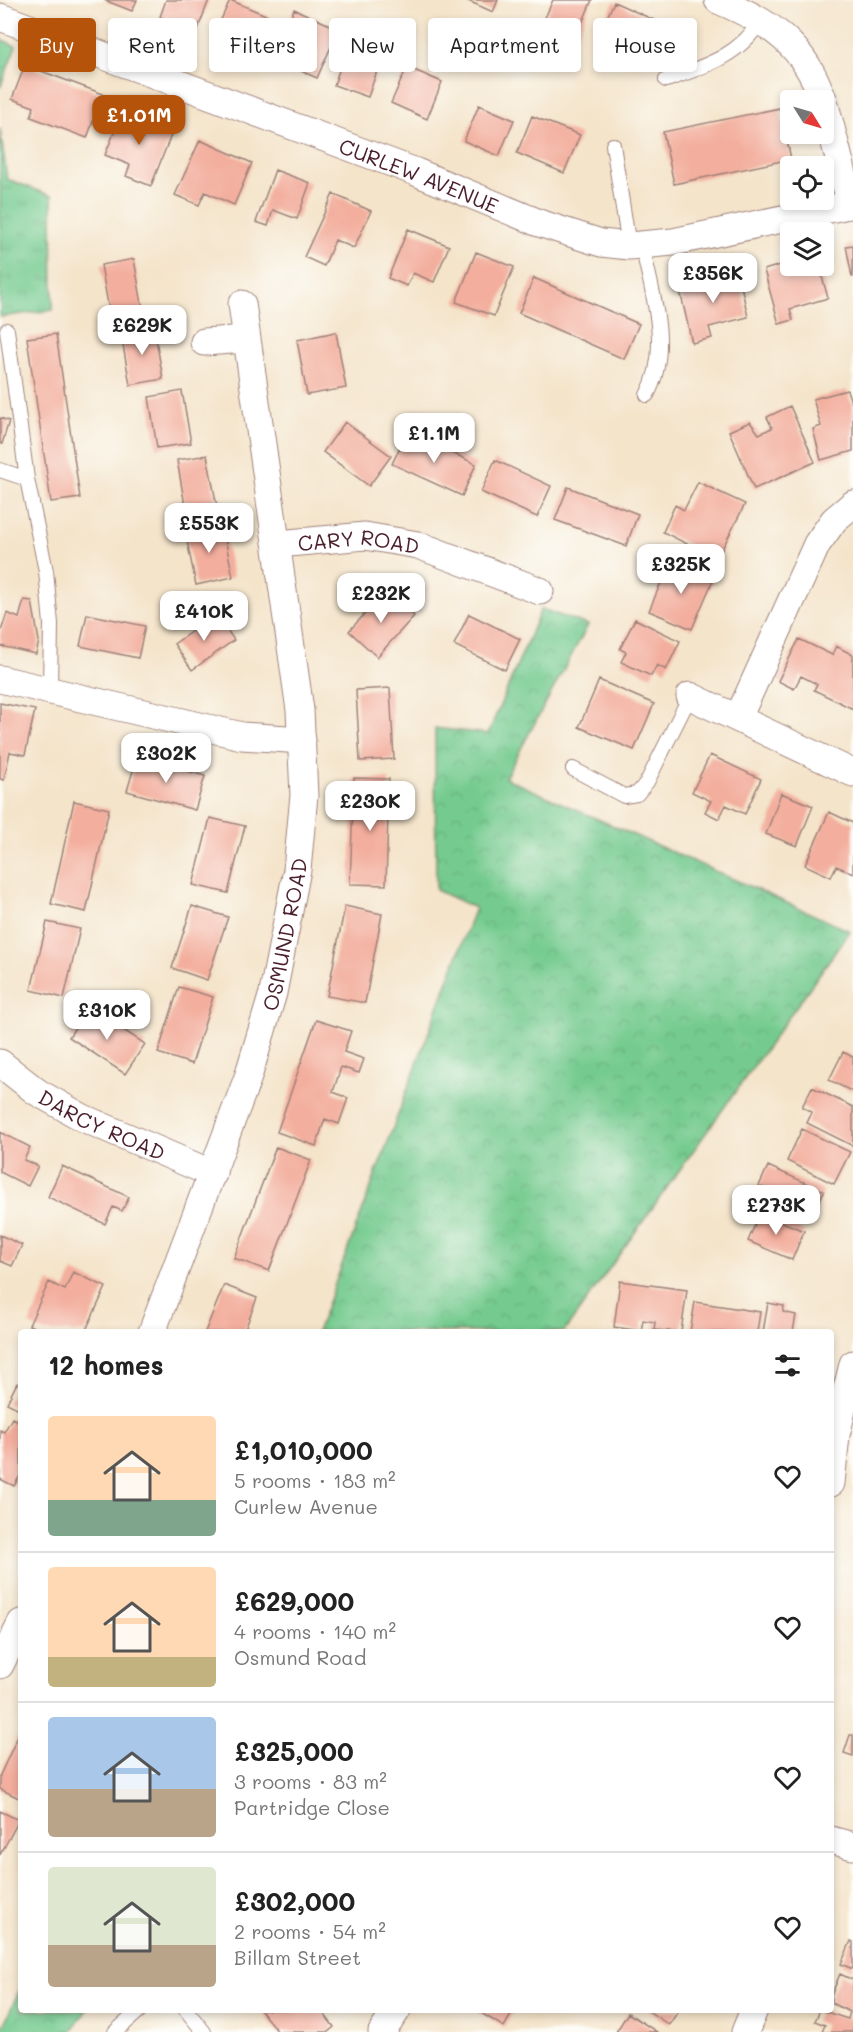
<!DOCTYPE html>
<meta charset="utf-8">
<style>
body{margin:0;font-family:Mali,sans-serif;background:#f6f6f6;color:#222;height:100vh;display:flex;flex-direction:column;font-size:22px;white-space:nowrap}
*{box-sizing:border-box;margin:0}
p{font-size:20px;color:#767676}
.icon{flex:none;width:33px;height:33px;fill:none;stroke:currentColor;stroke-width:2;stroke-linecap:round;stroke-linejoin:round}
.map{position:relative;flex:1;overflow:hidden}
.side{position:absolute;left:18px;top:1329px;width:816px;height:684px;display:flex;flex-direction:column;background:#fff;border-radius:6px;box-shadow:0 3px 9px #0003}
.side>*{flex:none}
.top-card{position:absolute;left:18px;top:18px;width:818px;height:54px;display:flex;gap:12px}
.needle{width:39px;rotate:127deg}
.fabs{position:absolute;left:780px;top:90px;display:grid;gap:12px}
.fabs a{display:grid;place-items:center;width:54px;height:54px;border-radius:6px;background:#fff;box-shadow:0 3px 9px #0003;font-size:30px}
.price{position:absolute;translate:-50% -51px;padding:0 14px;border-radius:12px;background:#fff;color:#222;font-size:20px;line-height:39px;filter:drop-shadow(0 2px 3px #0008)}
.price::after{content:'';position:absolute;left:50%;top:36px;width:18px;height:14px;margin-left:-9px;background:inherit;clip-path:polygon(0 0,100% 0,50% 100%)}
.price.active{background:#b45309;color:#fff}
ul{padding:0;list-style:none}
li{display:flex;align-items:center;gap:18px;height:150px;padding:0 30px}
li+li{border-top:2px solid #e0e0e0}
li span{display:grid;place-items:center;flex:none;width:168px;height:120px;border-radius:6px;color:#555}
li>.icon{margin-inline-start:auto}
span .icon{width:72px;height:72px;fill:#fffc;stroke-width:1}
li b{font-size:26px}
h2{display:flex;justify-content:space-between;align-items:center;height:72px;padding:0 30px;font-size:26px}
.chip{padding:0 21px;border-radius:6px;background:#fff;box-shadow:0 3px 9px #0003;font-size:21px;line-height:54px}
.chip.active{background:#b45309;color:#fff}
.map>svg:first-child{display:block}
.grass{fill:url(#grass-tufts);stroke:#5f755d;stroke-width:1.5}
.park{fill:url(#park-crowns);stroke:#5f755d;stroke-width:1.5}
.building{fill:#f3ae9d}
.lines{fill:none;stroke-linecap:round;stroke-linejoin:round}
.lane-casing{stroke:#9f827a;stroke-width:16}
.street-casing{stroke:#9f827a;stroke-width:29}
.lane{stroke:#fff;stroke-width:14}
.street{stroke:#fff;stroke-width:27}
.labels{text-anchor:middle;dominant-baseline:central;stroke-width:4.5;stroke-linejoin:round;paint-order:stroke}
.street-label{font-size:21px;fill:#4a1f2b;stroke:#fdfcf7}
</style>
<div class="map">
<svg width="853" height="2032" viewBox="0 0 853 2032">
<defs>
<pattern id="grass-tufts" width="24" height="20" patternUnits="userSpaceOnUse" patternTransform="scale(1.5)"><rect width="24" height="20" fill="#74cb8f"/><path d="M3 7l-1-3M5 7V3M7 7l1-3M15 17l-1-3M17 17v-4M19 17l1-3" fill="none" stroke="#66ae7c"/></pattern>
<pattern id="park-crowns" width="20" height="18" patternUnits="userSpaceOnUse" patternTransform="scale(1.5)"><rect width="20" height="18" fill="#74cb8f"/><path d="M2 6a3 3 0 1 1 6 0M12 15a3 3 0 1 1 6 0" fill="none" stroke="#66ae7c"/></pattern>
</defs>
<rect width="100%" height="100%" fill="#fdfcf7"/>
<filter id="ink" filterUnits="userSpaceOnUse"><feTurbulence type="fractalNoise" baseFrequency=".0167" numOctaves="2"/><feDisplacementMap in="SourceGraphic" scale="12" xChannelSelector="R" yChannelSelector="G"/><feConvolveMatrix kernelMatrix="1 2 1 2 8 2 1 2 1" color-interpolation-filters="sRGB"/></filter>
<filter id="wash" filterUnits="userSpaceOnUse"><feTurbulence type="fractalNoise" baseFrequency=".008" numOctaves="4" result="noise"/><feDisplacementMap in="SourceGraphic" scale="24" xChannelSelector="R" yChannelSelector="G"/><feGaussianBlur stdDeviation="1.35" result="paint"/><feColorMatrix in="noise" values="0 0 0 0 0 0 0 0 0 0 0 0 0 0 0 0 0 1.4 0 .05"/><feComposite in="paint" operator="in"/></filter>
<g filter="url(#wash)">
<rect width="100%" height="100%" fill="#f4e4ca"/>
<!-- grass -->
<path class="grass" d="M0,39L16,46L0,88Z
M0,128L7,179L52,196L53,310L0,317Z"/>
<!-- park -->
<path class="park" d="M541,609L588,625L505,778L850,931L564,1332H317L475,908L436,890L435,728L488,734Z
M21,1987V2010H87L71,2032H0Z"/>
<g id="blocks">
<!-- building -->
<path class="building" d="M104,0H137L132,11Z
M166,0H209L197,31L160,17Z
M230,0L268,16L254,50L215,33Z
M466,0H498L493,12Z
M553,0H592L577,35L544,20Z
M614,2L665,25L647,65L596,42Z
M294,9L339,29L317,78L264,55L281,18L289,22Z
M353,30L387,42L368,97L334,85Z
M25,65L103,94L87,138L31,117L34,107L12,99Z
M407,67L442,82L427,119L391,103Z
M479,105L514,120L499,156L464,141Z
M780,108L791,159L674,184L663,132Z
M123,111L173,130L151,186L126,176L130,165L105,155Z
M532,116L580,135L564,173L517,153Z
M200,140L252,163L234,205L205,192L199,205L175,195Z
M275,170L310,183L297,219L273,210L268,226L256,222Z
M333,194L371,211L354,248L335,240L324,266L304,257Z
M408,229L449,246L434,282L413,273L407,286L388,278Z
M853,245V277H852L846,246Z
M476,252L514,267L494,316L456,302Z
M134,259L143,310L110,316L101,265Z
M790,262V266H819L828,298L790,309L793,320L779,324L764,270Z
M738,272L748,317L709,327L712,338L692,343L679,286Z
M534,278L639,324L624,359L519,313Z
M154,328L163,379L130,385L121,334Z
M336,332L346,388L307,395L297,340Z
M56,334L80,498L51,502L27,338Z
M847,390L851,402L853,401V451L821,460L813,429L821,426L813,399Z
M182,391L191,443L157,448L149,397Z
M790,406L815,462L754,489L729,431L750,422L759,434L772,428L767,417Z
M0,418L9,421L2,444L0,443Z
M345,422L391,456L369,486L323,452Z
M407,432L476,464L462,496L392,464Z
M207,455L218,512L187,517L177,460Z
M495,460L551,486L537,517L481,492Z
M698,482L745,504L717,559L663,532L675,505L684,510Z
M568,487L638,514L626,546L555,520Z
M222,524L233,577L196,585L185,531Z
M670,561L713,580L692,629L649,611Z
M386,591L414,616L377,657L349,631Z
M24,600L32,601L39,641L36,654L0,646V634L7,613L19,618Z
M87,614L145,626L138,658L80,646Z
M216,614L234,640L192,670L174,644Z
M469,614L520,639L505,670L454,645Z
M635,619L680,641L666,670L657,665L651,676L621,662L626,652L620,649Z
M799,639L832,655L836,646L853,655V709L814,690L817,684L801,676L794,689L778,681Z
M599,680L654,704L634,750L579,727Z
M390,688L394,759L360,761L356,690Z
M0,703L35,710L25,755L10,752L4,780L0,779Z
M710,755L761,779L745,814L726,805L719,819L705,812L711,801L692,792Z
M137,757L205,776L195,810L127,791Z
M354,778L389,779L386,885L350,884Z
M781,793L813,806L797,846L766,834Z
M74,801L109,809L86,912L51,904Z
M829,812L853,823V873L836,866L831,877L805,865Z
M210,818L245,826L228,893L193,885Z
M192,906L228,917L207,980L172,968Z
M345,906L382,914L365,1003L327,996Z
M47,922L80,929L64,998L31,990Z
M179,987L213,997L192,1064L158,1053Z
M88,1007L145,1044L125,1074L69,1037Z
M316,1020L351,1031L344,1052L364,1059L359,1073L341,1067L333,1092L348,1098L339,1124L325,1119L316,1146L277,1132Z
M843,1052L853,1057V1092L829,1080Z
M812,1087L853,1107V1146L807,1123L812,1112L802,1107Z
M802,1129L850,1152L834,1184L787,1161Z
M0,1132L30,1147L24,1160L38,1166L28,1186L0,1172Z
M276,1147L311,1160L269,1271L234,1258Z
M62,1166L129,1197L122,1211L113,1207L105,1224L48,1197Z
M768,1166L824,1191L810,1221L765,1200L770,1191L759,1186Z
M760,1213L804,1231L792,1260L748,1241Z
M0,1235L22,1245L12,1266L0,1261Z
M73,1272L106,1287L85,1332H45L29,1325L49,1282L65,1290Z
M620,1281L687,1290L681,1332L654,1330L655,1322L643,1320L641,1331L614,1327Z
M224,1285L257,1298L244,1332H205Z
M695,1302L760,1312L757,1332H690Z
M768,1303L784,1306L783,1312L796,1315L793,1332H763Z
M17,1383L21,1385V1410L7,1403Z
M12,1418L21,1423V1474L14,1486L0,1479V1430L4,1432Z
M850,1735H853V1756L844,1753Z
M18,1736L21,1738V1799L0,1789V1775Z
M0,1811L19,1820L0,1855Z
M851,1941L853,1942V1969L841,1964Z
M840,1974L853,1980V2032H822L825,2025L815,2021L820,2010L848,2019L850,2012L831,2003V1996Z
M260,2010H321L334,2027L328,2032H278Z
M476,2010H514L504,2027Z
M647,2010H679L669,2025Z
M628,2013L657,2032H616Z"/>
</g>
</g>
<g filter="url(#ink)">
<use href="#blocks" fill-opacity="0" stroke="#9f827a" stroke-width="1.5"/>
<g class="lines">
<defs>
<path id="lane" d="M666,80C703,67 740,56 760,21
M613,145L629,246
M642,245C652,293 672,349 647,395
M7,330L27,479L46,571L51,624L50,691
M0,470L27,479
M573,769L624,796L637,794L647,782L690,696
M186,2010L204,2032
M115,2032L140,2010"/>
<g id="street">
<path d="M718,0C770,22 805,45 823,100"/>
<path id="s1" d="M0,17L416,172L539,223L601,243L629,246L673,242L853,204"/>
<path d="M824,101L851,205"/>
<path d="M204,342L246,339"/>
<path id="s2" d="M278,544L365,536L418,545L540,591"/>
<path d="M0,679L242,736L302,740"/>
<path d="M690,696L853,773"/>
<path d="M738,718L817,544L834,520L853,504"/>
<path id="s3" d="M0,1063L37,1092L83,1118L213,1174"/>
<path id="s4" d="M152,1332L248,1077L273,993L297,870L304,795L300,710L242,304"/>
<path d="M831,1483L836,1435L853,1364"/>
<path d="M0,1665L21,1623"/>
<path d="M831,1840L853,1846"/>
<path d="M382,2032L397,2010"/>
<path d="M745,2032L754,2010"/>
</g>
</defs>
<!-- lane casing -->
<use href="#lane" class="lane-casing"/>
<!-- street casing -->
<use href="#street" class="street-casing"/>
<!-- lane -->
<use href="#lane" class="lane"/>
<!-- street -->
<use href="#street" class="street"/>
</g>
</g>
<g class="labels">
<!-- street labels -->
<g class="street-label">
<text stroke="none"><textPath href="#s1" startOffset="448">CURLEW AVENUE</textPath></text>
<text stroke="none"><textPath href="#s2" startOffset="81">CARY ROAD</textPath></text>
<text stroke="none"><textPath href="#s4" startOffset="420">OSMUND ROAD</textPath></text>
<text stroke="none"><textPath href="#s3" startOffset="120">DARCY ROAD</textPath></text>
</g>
</g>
</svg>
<div class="fabs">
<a><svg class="needle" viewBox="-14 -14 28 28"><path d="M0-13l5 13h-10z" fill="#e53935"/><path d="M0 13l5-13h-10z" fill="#767676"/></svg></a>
<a><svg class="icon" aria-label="locate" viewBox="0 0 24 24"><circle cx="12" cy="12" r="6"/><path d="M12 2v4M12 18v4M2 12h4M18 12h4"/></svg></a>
<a><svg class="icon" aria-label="layers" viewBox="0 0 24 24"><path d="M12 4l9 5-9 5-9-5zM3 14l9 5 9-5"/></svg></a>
</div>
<b class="price active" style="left:139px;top:146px">£1.01M</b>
<b class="price" style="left:713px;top:304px">£356K</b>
<b class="price" style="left:142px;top:356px">£629K</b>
<b class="price" style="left:434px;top:464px">£1.1M</b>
<b class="price" style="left:209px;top:554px">£553K</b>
<b class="price" style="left:681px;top:595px">£325K</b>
<b class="price" style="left:381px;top:624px">£232K</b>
<b class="price" style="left:204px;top:642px">£410K</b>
<b class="price" style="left:166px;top:784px">£302K</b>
<b class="price" style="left:370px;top:832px">£230K</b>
<b class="price" style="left:107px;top:1041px">£310K</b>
<b class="price" style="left:776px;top:1236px">£273K</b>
<div class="top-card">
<a class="chip active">Buy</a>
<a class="chip">Rent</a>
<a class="chip">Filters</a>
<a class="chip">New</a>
<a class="chip">Apartment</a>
<a class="chip">House</a>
</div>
<section class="side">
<h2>12 homes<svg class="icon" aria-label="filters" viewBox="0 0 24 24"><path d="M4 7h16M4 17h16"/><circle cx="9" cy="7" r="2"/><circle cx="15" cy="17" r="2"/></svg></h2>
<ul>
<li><span style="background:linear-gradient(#ffd9b3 70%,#7fa58c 0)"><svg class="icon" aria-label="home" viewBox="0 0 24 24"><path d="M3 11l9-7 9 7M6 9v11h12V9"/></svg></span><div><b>£1,010,000</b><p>5 rooms · 183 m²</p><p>Curlew Avenue</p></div><svg class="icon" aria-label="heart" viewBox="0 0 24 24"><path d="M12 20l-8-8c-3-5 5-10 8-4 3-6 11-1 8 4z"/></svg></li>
<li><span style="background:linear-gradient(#ffd9b3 75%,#c2b280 0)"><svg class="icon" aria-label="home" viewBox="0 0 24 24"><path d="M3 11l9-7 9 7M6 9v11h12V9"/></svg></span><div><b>£629,000</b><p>4 rooms · 140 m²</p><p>Osmund Road</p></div><svg class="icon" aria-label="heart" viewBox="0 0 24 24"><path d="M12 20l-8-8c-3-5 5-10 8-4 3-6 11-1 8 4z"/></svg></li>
<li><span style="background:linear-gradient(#a9c7e8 60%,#b9a48a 0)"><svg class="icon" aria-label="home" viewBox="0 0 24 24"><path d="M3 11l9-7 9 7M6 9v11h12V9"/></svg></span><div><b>£325,000</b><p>3 rooms · 83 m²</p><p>Partridge Close</p></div><svg class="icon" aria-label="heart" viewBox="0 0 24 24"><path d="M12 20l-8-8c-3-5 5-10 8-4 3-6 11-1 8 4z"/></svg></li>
<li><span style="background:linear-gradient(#dfe7d0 65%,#b9a48a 0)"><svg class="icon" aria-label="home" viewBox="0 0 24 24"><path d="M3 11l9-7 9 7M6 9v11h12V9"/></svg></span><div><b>£302,000</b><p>2 rooms · 54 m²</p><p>Billam Street</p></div><svg class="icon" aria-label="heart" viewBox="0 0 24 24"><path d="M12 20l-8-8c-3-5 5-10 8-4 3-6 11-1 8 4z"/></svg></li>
</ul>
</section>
</div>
